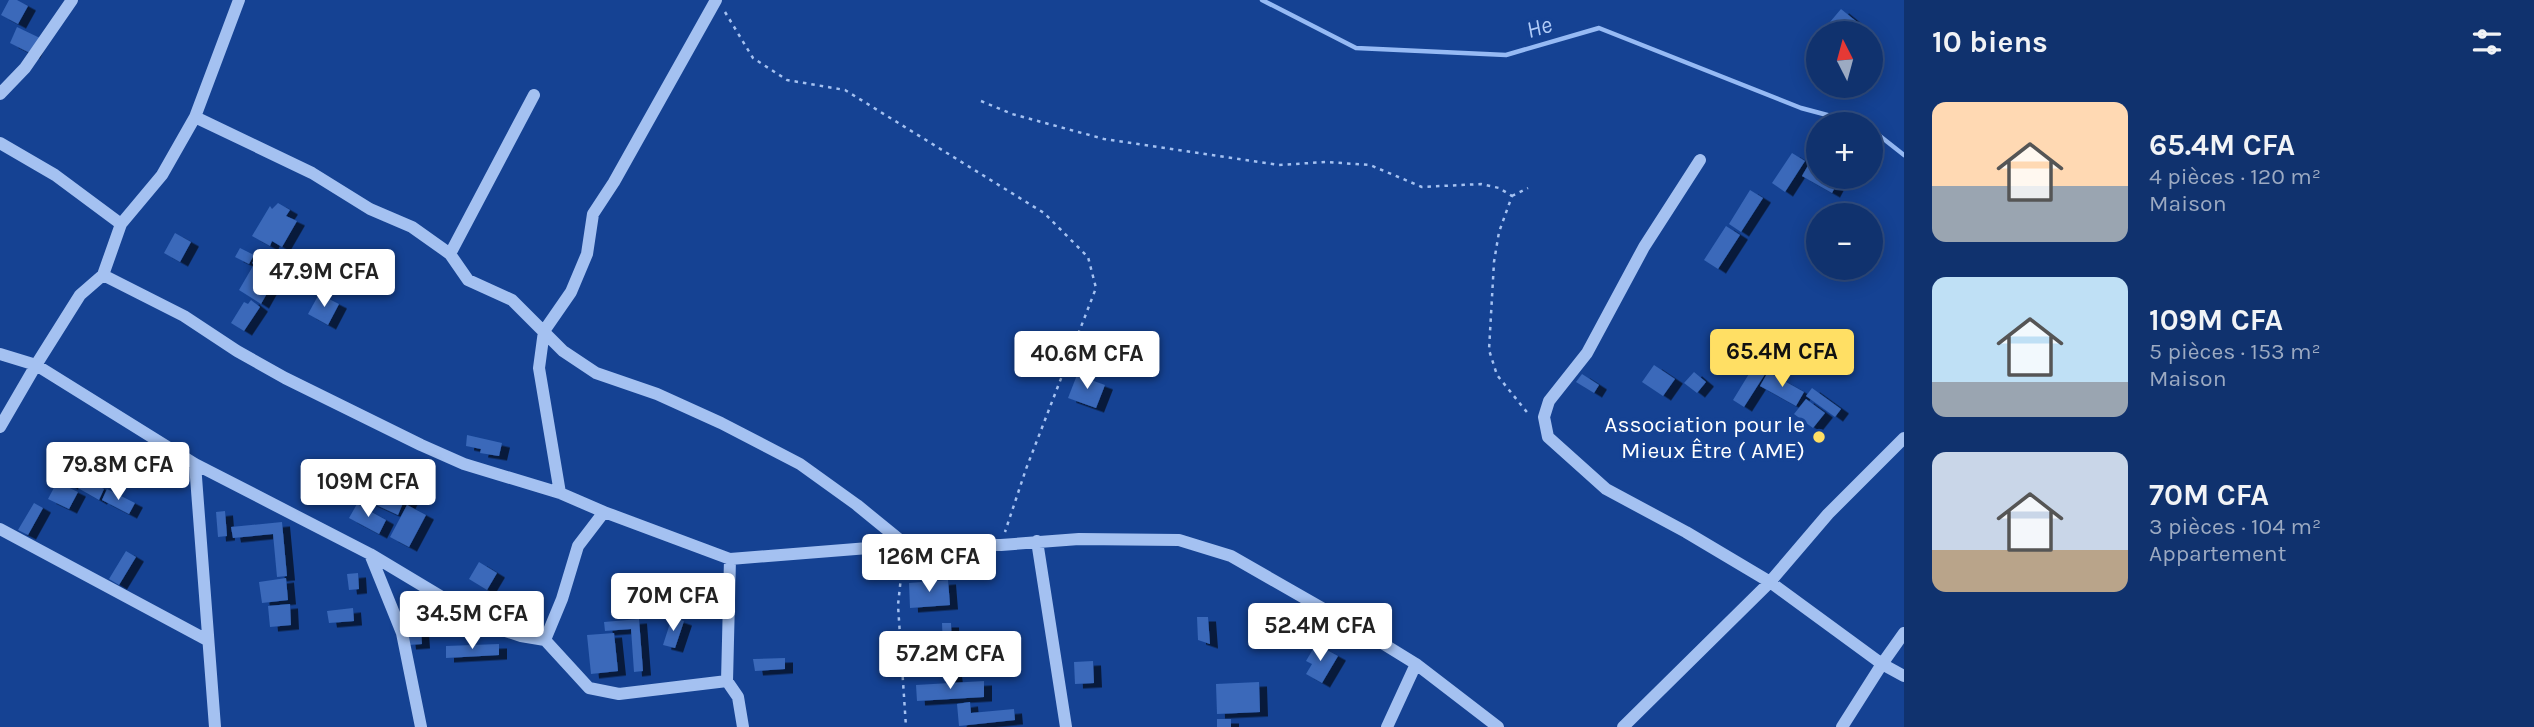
<!DOCTYPE html>
<html lang="fr">
<meta charset="utf-8">
<style>
body{margin:0;font-family:Karla,sans-serif;background:#1e3e76;color:#f1f3f6;height:100vh;display:flex;flex-direction:column;font-size:26px;white-space:nowrap}
*{box-sizing:border-box;margin:0}
p{font-size:23px;color:#9caac2}
.icon{flex:none;width:38px;height:38px;fill:none;stroke:currentColor;stroke-width:2;stroke-linecap:round;stroke-linejoin:round}
.map{position:relative;flex:1;overflow:hidden}
.panel{display:flex;flex-direction:column;background:#10326e;width:630px}
.panel>*{flex:none}
.needle{width:46px;rotate:354deg}
.tools{position:absolute;left:1806px;top:21px;display:grid;gap:14px}
.tools a{display:grid;place-items:center;width:77px;height:77px;border-radius:50%;background:#10326e;box-shadow:0 4px 18px #0003,0 0 0 2px #304d81;font-size:35px}
.price{position:absolute;translate:-50% -60px;padding:0 16px;border-radius:7px;background:#fff;color:#222;font-size:23px;line-height:46px;filter:drop-shadow(0 2px 4px #0008)}
.price::after{content:'';position:absolute;left:50%;top:42px;width:21px;height:16px;margin-left:-10px;background:inherit;clip-path:polygon(0 0,100% 0,50% 100%)}
.price.active{background:#ffdf64;color:#111}
ul{padding:0;list-style:none}
li{display:flex;align-items:center;gap:21px;height:175px;padding:0 28px}
li span{display:grid;place-items:center;flex:none;width:196px;height:140px;border-radius:14px;color:#555}
li>.icon{margin-inline-start:auto}
span .icon{width:84px;height:84px;fill:#fffc;stroke-width:1}
li b{font-size:30px}
h2{display:flex;justify-content:space-between;align-items:center;height:84px;padding:0 28px;font-size:30px}
main{display:flex;flex:1;min-height:0}
.map>svg:first-child{display:block}
.lines{fill:none;stroke-linecap:round;stroke-linejoin:round}
.stream{stroke:#96baf4;stroke-width:4.5}
.building{fill:#3a69ba;filter:url(#shadow)}
.path{stroke:#a4c1f1;stroke-width:2.5;stroke-dasharray:3.5 5;stroke-linecap:butt}
.minor{stroke:#a4c1f1;stroke-width:12}
.poi-dot{fill:#ffdf64;stroke:#154293;stroke-width:2.5}
.labels{text-anchor:middle;dominant-baseline:central;stroke-width:7;stroke-linejoin:round;paint-order:stroke}
.poi-label{font-size:23px;fill:#fff;stroke:#154293;text-anchor:end}
.water-label{font-size:24px;font-style:italic;fill:#b0cbf8;stroke:#154293}
</style>
<main>
<div class="map">
<svg width="1904" height="727" viewBox="0 0 1904 727">
<defs>
<filter id="shadow"><feDropShadow dx="8" dy="4.5" stdDeviation="0" flood-color="#0009"/></filter>
</defs>
<rect width="100%" height="100%" fill="#154293"/>
<g class="lines">
<!-- stream -->
<path class="stream" d="M1262,0L1356,48L1506,55L1599,28L1801,108L1861,124
M1871,129L1904,155"/>
</g>
<!-- building -->
<path class="building" d="M9,0H17L28,6L18,24L1,15Z
M1841,9L1867,30L1864,33H1844L1830,22Z
M17,27L40,38L32,54L10,43Z
M1792,153L1805,161L1785,192L1772,183Z
M1810,162L1818,166V177L1840,178L1832,193L1802,176Z
M1750,190L1763,198L1741,232L1729,224Z
M278,203L290,210L286,216L297,221L282,247L272,241L270,246L252,236L270,206L272,209Z
M1726,226L1740,235L1718,269L1704,260Z
M175,233L191,242L180,262L164,253Z
M240,248L254,255L249,264L235,257Z
M257,256L281,270L277,277L252,263Z
M253,266L275,279L261,304L239,290Z
M319,294L339,304L328,325L308,314Z
M251,300L260,307L244,331L231,323L244,302L248,304Z
M1755,364L1767,371L1744,407L1733,400Z
M1654,365L1675,379L1663,396L1642,382Z
M1694,372L1706,382L1697,393L1684,383Z
M1768,372L1804,392L1796,406L1760,386Z
M1582,374L1599,385L1594,393L1576,382Z
M1077,375L1105,385L1096,408L1068,398Z
M1812,388L1841,409L1835,417L1806,396Z
M1806,399L1825,413L1813,428L1794,414Z
M467,435L502,443L499,456L480,453L481,449L466,446Z
M79,445L89,451L70,485L60,479Z
M416,463L427,469L407,505L403,503L398,515L361,498L366,486L396,499Z
M84,478L104,489L99,500L78,488Z
M57,482L78,492L69,509L48,499Z
M107,489L135,503L129,514L102,500Z
M34,503L43,508L28,535L18,530Z
M357,504L386,520L379,534L349,518Z
M407,505L426,515L409,547L390,537Z
M225,511L227,536L218,537L216,512Z
M282,522L287,576L277,577L273,534L233,538L231,527Z
M126,551L136,557L119,585L109,579Z
M479,562L497,573L487,590L469,579Z
M358,573L359,589L349,590L347,574Z
M286,578L288,600L262,603L259,582Z
M948,580L950,605L910,608L909,583Z
M290,604L291,625L270,627L268,606Z
M353,608L354,621L329,623L327,611Z
M420,615L422,644L408,645L405,617Z
M672,617L684,621L675,648L663,645Z
M1197,617H1208L1210,644L1198,640Z
M639,619L643,671L634,672L631,629L605,631L604,622Z
M942,623H951L952,650H943Z
M614,633L618,671L591,674L587,635Z
M499,644V655L446,658V646Z
M1316,644L1338,656L1322,683L1306,674L1312,664L1306,661Z
M785,658V669L755,671L753,659Z
M1093,661L1094,683L1075,684L1074,662Z
M953,663L955,680L944,681L942,664Z
M984,681V697L917,701L916,685Z
M1259,682L1260,712L1217,714L1216,684Z
M970,702L971,713L1014,709L1015,720L959,726L957,704Z
M1217,719H1231V727H1217Z"/>
<g class="lines">
<!-- path -->
<path class="path" d="M725,12L753,58L787,80L845,90L1044,213L1088,257L1096,288L1026,469L1005,532
M981,101L1012,114L1104,139L1279,165L1326,162L1370,165L1422,187L1481,184L1499,188L1512,196L1499,232L1494,262L1489,350L1497,375L1530,416
M1512,196L1528,188
M903,558L898,605L906,727"/>
<!-- minor -->
<path class="minor" d="M0,94L25,68L72,0
M195,117L312,173L370,209L412,227L450,254L468,280L512,300L563,351L596,373L657,394L721,423L800,464L857,505L906,545
M0,143L55,175L121,224L103,275L184,316L237,351L285,378L421,445L464,464L560,493L604,512
M1700,160L1644,247L1587,353L1549,401L1544,417L1548,437L1606,489L1686,532L1770,582L1882,664L1842,727
M121,224L162,175L195,117L239,0
M450,254L534,95
M0,354L36,365L80,295L103,275
M0,427L36,365L195,464L370,554L490,626L521,636L545,640
M195,464L215,727
M560,493L539,368L544,331L571,292L587,254L593,214L614,182L716,0
M0,529L207,640
M1037,541L1066,727
M370,554L402,633L421,727
M1904,633L1882,664L1904,676
M727,681L730,559
M743,727L738,697L727,681L619,694L589,688L545,640L562,599L578,546L604,512L730,559L906,545H1001L1079,539L1179,540L1231,556L1369,635L1416,664L1498,727
M1387,727L1416,664
M1623,727L1770,582L1828,514L1904,438"/>
</g>
<!-- markers -->
<circle class="poi-dot" cx="1819" cy="437" r="7"/>
<g class="labels">
<!-- poi labels -->
<g class="poi-label">
<text x="1805" y="424">Association pour le<tspan x="1805" dy="26">Mieux Être ( AME)</tspan></text>
</g>
<!-- water labels -->
<g class="water-label">
<text transform="translate(1539 27) rotate(-16)">He</text>
</g>
</g>
</svg>
<div class="tools">
<a><svg class="needle" viewBox="-14 -14 28 28"><path d="M0-13l5 13h-10z" fill="#e53935"/><path d="M0 13l5-13h-10z" fill="#9caac2"/></svg></a>
<a>+</a>
<a>−</a>
</div>
<b class="price" style="left:324px;top:309px">47.9M CFA</b>
<b class="price active" style="left:1782px;top:389px">65.4M CFA</b>
<b class="price" style="left:1087px;top:391px">40.6M CFA</b>
<b class="price" style="left:118px;top:502px">79.8M CFA</b>
<b class="price" style="left:368px;top:519px">109M CFA</b>
<b class="price" style="left:929px;top:594px">126M CFA</b>
<b class="price" style="left:673px;top:633px">70M CFA</b>
<b class="price" style="left:472px;top:651px">34.5M CFA</b>
<b class="price" style="left:1320px;top:663px">52.4M CFA</b>
<b class="price" style="left:950px;top:691px">57.2M CFA</b>
</div>
<section class="panel">
<h2>10 biens<svg class="icon" aria-label="filters" viewBox="0 0 24 24"><path d="M4 7h16M4 17h16"/><circle cx="9" cy="7" r="2"/><circle cx="15" cy="17" r="2"/></svg></h2>
<ul>
<li><span style="background:linear-gradient(#ffd9b3 60%,#9aa5b1 0)"><svg class="icon" aria-label="home" viewBox="0 0 24 24"><path d="M3 11l9-7 9 7M6 9v11h12V9"/></svg></span><div><b>65.4M CFA</b><p>4 pièces · 120 m²</p><p>Maison</p></div></li>
<li><span style="background:linear-gradient(#bfe0f5 75%,#9aa5b1 0)"><svg class="icon" aria-label="home" viewBox="0 0 24 24"><path d="M3 11l9-7 9 7M6 9v11h12V9"/></svg></span><div><b>109M CFA</b><p>5 pièces · 153 m²</p><p>Maison</p></div></li>
<li><span style="background:linear-gradient(#c9d6e8 70%,#b9a48a 0)"><svg class="icon" aria-label="home" viewBox="0 0 24 24"><path d="M3 11l9-7 9 7M6 9v11h12V9"/></svg></span><div><b>70M CFA</b><p>3 pièces · 104 m²</p><p>Appartement</p></div></li>
</ul>
</section>
</main>
